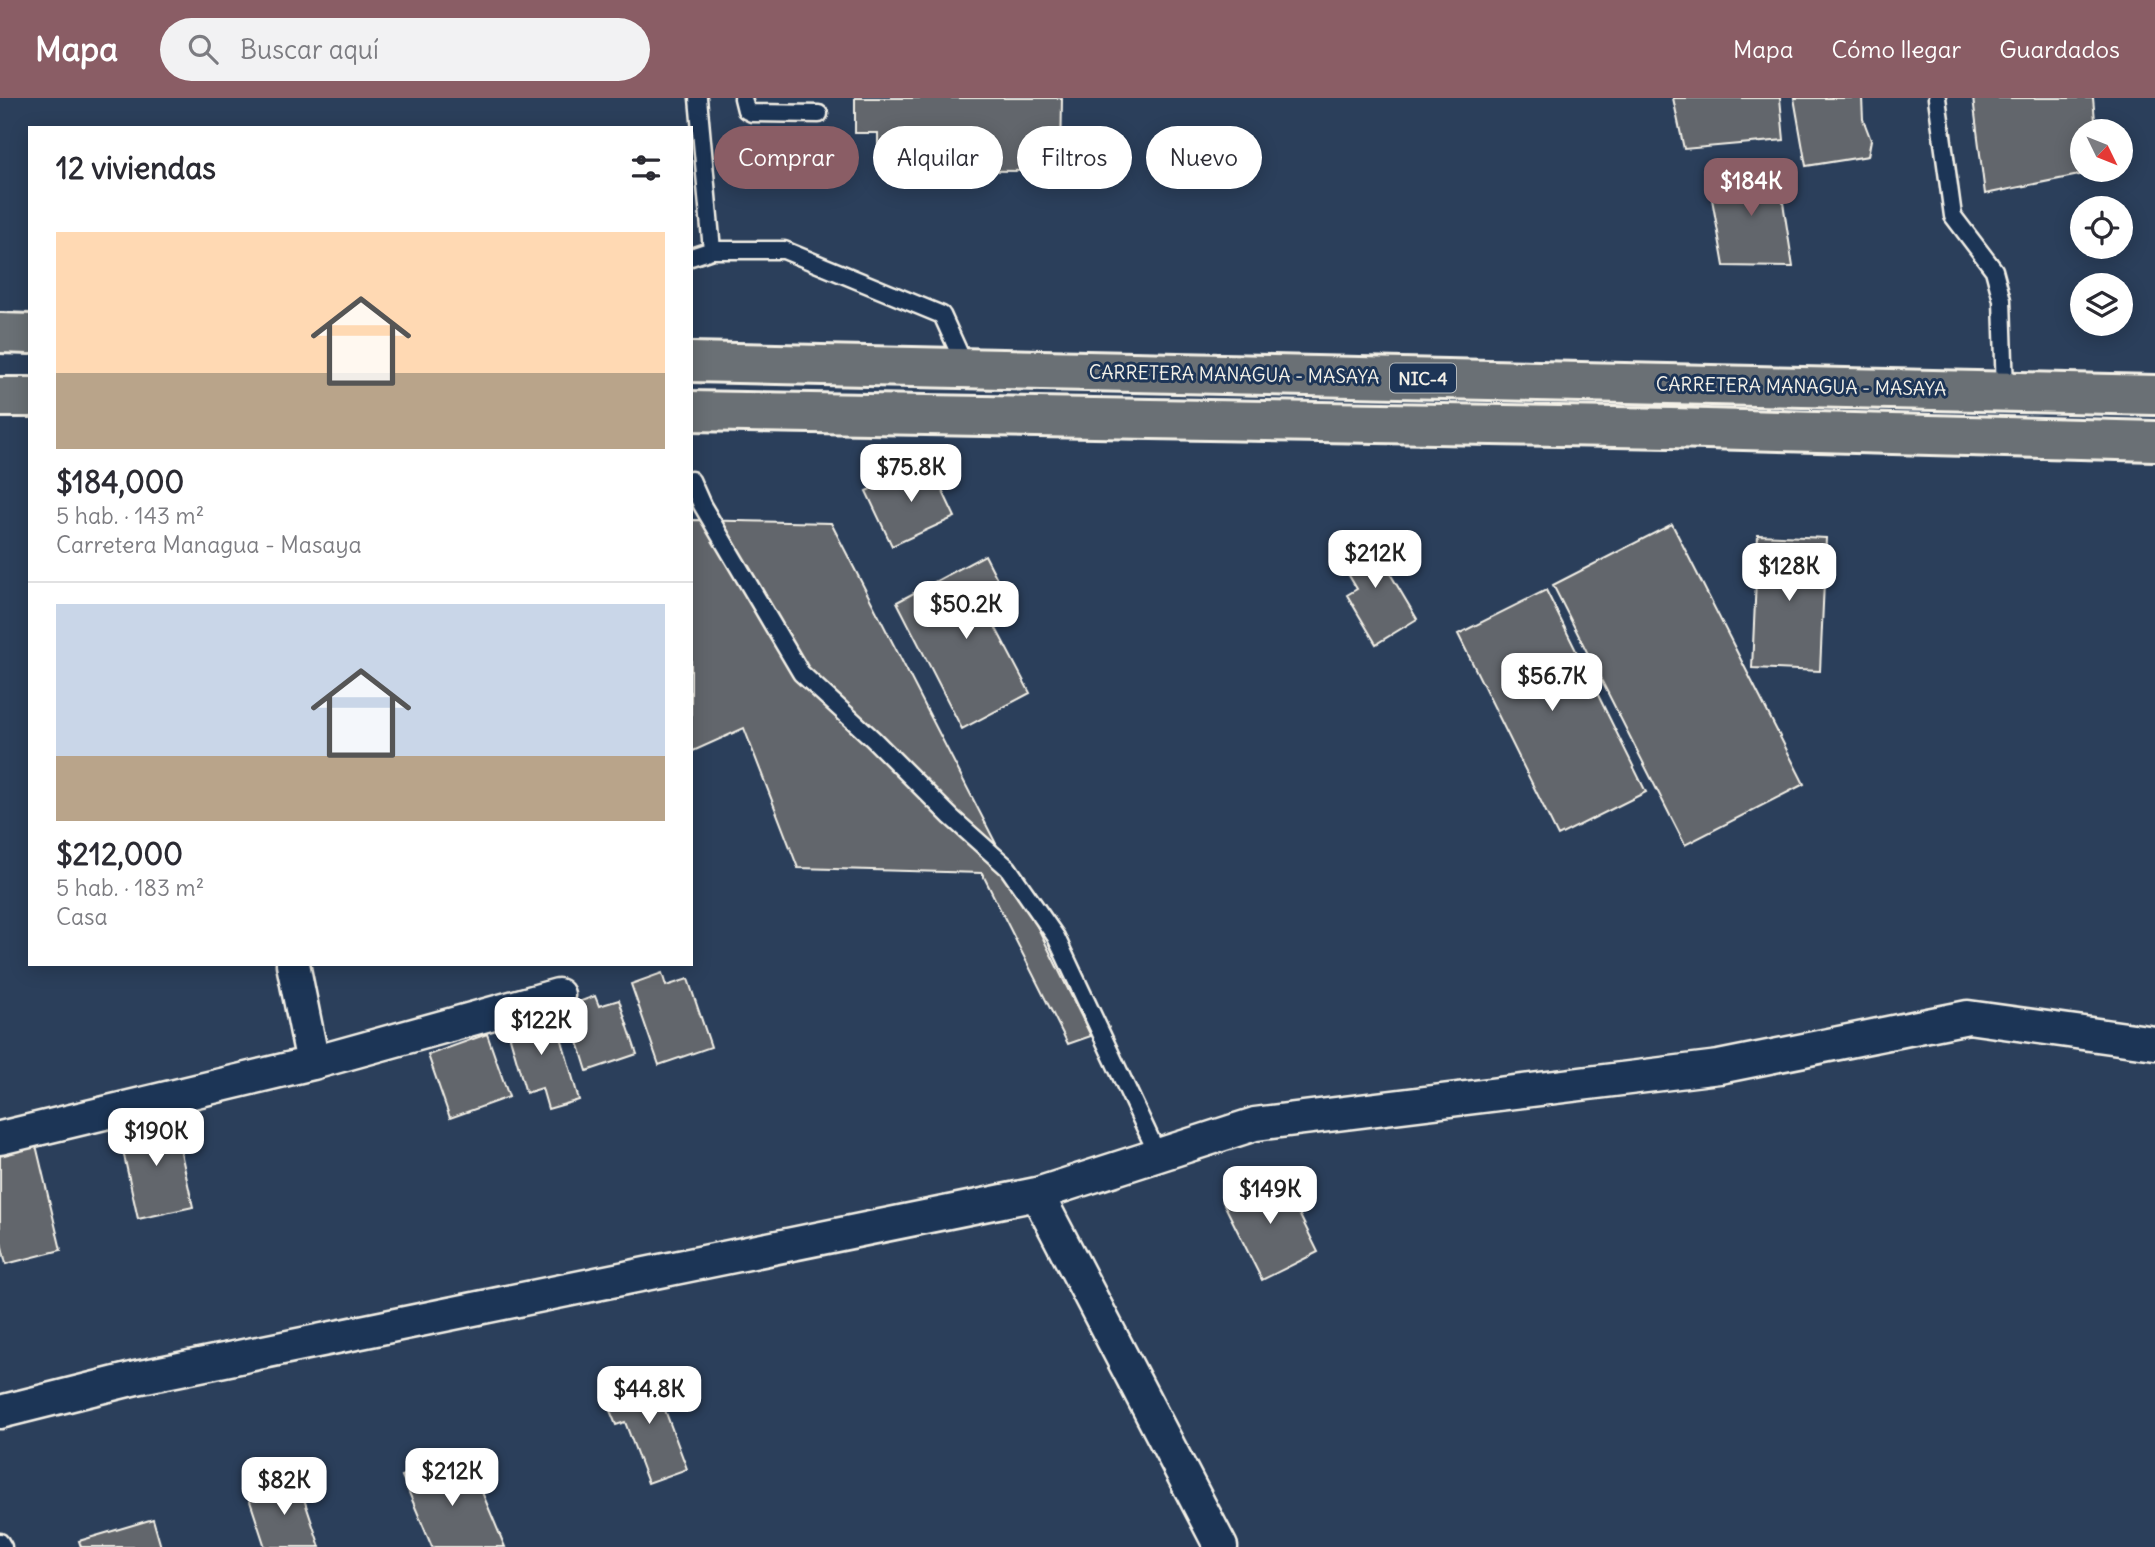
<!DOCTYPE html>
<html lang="es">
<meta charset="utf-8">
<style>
body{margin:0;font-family:Delius,sans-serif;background:#f2f2f3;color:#2b2b33;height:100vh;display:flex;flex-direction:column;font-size:26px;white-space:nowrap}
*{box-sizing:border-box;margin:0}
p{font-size:23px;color:#7c7c81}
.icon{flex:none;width:38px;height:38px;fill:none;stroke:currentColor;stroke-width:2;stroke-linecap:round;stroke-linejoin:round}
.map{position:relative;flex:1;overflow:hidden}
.panel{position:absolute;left:28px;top:28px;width:665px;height:840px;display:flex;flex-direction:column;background:#fff;border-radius:0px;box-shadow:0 4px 18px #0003}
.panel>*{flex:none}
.top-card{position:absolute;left:714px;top:28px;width:665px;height:63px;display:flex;gap:14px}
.needle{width:46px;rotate:133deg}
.fabs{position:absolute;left:2070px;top:21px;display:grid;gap:14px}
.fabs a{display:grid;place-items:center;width:63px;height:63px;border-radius:50%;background:#fff;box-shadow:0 4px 18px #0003;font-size:35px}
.price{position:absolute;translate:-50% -60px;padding:0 16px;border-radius:14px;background:#fff;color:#222;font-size:23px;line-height:46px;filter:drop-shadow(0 2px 4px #0008)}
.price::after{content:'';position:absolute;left:50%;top:42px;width:21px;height:16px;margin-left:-10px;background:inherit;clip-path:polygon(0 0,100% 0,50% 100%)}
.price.selected{background:#8a5d65;color:#fff}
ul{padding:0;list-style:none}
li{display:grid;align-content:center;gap:14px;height:371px;padding:0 28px}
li+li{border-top:2px solid #e1e1e2}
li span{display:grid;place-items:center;height:217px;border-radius:0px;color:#555}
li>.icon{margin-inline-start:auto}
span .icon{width:126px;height:126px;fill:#fffc;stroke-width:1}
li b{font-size:30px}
h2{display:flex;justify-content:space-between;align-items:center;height:84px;padding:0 28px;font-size:30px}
.chip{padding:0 24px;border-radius:32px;background:#fff;box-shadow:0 4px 18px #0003;font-size:24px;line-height:63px}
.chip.selected{background:#8a5d65;color:#fff}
header{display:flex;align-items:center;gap:42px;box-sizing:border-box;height:98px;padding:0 35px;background:#8a5d65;color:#fff}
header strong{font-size:33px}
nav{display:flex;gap:38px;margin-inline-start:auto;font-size:24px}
.search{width:490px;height:63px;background:#f2f2f3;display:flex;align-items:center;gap:18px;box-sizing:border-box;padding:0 24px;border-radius:38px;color:#7c7c81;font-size:26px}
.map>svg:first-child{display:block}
.building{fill:#62666c;stroke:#f4f1e8;stroke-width:2}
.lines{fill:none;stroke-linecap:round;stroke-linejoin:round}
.service-casing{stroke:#f4f1e8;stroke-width:21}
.minor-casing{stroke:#f4f1e8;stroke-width:37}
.trunk-casing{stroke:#f4f1e8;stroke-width:44}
.service{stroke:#1d3557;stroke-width:16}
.minor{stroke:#1d3557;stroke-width:32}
.trunk{stroke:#6a7074;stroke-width:38}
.labels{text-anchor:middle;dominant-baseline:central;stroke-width:6;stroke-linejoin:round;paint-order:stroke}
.shield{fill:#1d3557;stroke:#b4b9bc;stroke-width:2}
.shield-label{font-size:18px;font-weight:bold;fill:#f4f1e8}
.street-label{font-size:19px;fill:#f4f1e8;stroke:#1d3557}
</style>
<header>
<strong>Mapa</strong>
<div class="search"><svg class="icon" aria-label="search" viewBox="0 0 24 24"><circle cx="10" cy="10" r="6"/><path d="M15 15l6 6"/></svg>Buscar aquí</div>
<nav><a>Mapa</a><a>Cómo llegar</a><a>Guardados</a></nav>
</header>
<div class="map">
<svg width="2155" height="1449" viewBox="0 0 2155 1449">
<rect width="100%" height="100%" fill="#2b3f5b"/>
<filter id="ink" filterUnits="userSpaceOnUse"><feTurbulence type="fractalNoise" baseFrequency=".0143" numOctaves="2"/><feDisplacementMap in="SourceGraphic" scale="14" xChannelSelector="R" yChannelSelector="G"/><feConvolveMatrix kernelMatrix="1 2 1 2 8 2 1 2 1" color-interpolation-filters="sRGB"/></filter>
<g filter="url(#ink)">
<!-- building -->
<path class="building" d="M855,0H1062L1061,64H1043V73L878,72V35H855Z
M1673,0H1780L1784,42L1684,51Z
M1794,0H1862L1863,21L1871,42L1868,58L1806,68Z
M1973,0H2093L2096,33H2082V72L2099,73L1985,96Z
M1778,72L1793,169L1724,168L1707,73Z
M929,364L955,419L892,448L866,393Z
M691,422L831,425L1010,773L1091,938L1068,946L982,775L798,770L744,630L691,654Z
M1672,426L1804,686L1685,747L1553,487Z
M1366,435L1417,521L1376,546L1347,497L1357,491L1335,454Z
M1758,437L1826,440L1820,573L1752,570Z
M985,457L1011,508L990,519L1030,595L962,631L897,504Z
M1546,492L1646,694L1558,738L1458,536Z
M662,875L666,888L688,881L711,949L659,967L631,886Z
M595,898L599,908L619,902L637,956L587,973L567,908Z
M527,908L531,925L555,918L579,1002L548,1011L542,990L526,995L503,915Z
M487,936L509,999L450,1020L428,957Z
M173,1018L193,1109L138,1121L118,1030Z
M36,1047L61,1152L6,1166L0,1140V1056Z
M1279,1075L1318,1154L1262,1182L1222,1102Z
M665,1275L675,1300L662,1304L687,1371L648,1385L625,1324L616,1327L604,1298Z
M446,1359L456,1383L474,1375L505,1449H432L402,1378Z
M297,1380L320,1449H265L248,1397Z
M153,1421L161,1449H81L79,1443Z"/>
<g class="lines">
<defs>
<path id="service" d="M698,0L712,152
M743,0L746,12L752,15L819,16
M1937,0L1953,118L1994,172L2002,202L2005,293
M691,159L712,152H784L942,217L966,270
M691,382L702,407L801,575L873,641L951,719L1008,770L1056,839L1158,1057
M0,1444L3,1449"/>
<path id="minor" d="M313,965L558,897
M0,1040L313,965L293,866
M1037,1096L1221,1449
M0,1314L136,1280L1037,1096L1255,1026L1719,969L1968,919L2155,945"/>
<path id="trunk" d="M0,235L30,236
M691,264L2155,297
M0,299H30
M691,313L1671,330L2155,343"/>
</defs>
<!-- service casing -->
<use href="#service" class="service-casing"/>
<!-- minor casing -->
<use href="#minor" class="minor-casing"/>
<!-- trunk casing -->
<use href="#trunk" class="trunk-casing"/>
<!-- service -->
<use href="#service" class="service"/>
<!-- minor -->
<use href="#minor" class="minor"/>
<!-- trunk -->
<use href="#trunk" class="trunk"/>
</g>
</g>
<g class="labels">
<!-- shield labels -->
<rect class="shield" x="1390" y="265.5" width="66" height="29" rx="5"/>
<g class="shield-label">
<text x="1423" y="280">NIC-4</text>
</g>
<!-- street labels -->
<g class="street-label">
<text transform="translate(1234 276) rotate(1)">CARRETERA MANAGUA - MASAYA</text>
<text transform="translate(1801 288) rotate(1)">CARRETERA MANAGUA - MASAYA</text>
</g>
</g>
</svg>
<div class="fabs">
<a><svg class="needle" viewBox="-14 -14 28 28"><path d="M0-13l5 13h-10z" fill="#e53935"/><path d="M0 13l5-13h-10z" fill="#7c7c81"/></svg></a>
<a><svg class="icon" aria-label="locate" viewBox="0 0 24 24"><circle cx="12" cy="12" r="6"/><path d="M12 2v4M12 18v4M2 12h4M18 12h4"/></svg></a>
<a><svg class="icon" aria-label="layers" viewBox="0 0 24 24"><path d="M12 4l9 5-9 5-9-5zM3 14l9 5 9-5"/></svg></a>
</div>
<b class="price selected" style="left:1751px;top:120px">$184K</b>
<b class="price" style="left:911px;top:406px">$75.8K</b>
<b class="price" style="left:1375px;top:492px">$212K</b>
<b class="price" style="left:1789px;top:505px">$128K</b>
<b class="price" style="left:966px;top:543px">$50.2K</b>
<b class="price" style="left:1552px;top:615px">$56.7K</b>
<b class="price" style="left:541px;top:959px">$122K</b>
<b class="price" style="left:156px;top:1070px">$190K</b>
<b class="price" style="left:1270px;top:1128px">$149K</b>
<b class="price" style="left:649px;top:1328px">$44.8K</b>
<b class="price" style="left:452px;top:1410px">$212K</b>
<b class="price" style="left:284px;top:1419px">$82K</b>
<div class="top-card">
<a class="chip selected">Comprar</a>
<a class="chip">Alquilar</a>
<a class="chip">Filtros</a>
<a class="chip">Nuevo</a>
</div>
<section class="panel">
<h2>12 viviendas<svg class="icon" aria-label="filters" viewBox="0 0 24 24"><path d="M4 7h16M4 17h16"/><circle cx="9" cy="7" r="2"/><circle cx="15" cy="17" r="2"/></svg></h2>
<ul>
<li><span style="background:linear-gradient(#ffd9b3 65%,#b9a48a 0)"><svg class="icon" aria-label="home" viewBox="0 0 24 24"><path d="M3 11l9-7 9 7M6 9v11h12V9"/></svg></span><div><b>$184,000</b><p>5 hab. · 143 m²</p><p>Carretera Managua - Masaya</p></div></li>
<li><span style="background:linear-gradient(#c9d6e8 70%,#b9a48a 0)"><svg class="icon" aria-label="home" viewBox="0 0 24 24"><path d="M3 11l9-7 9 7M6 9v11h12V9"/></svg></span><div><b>$212,000</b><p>5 hab. · 183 m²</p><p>Casa</p></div></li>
</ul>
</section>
</div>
